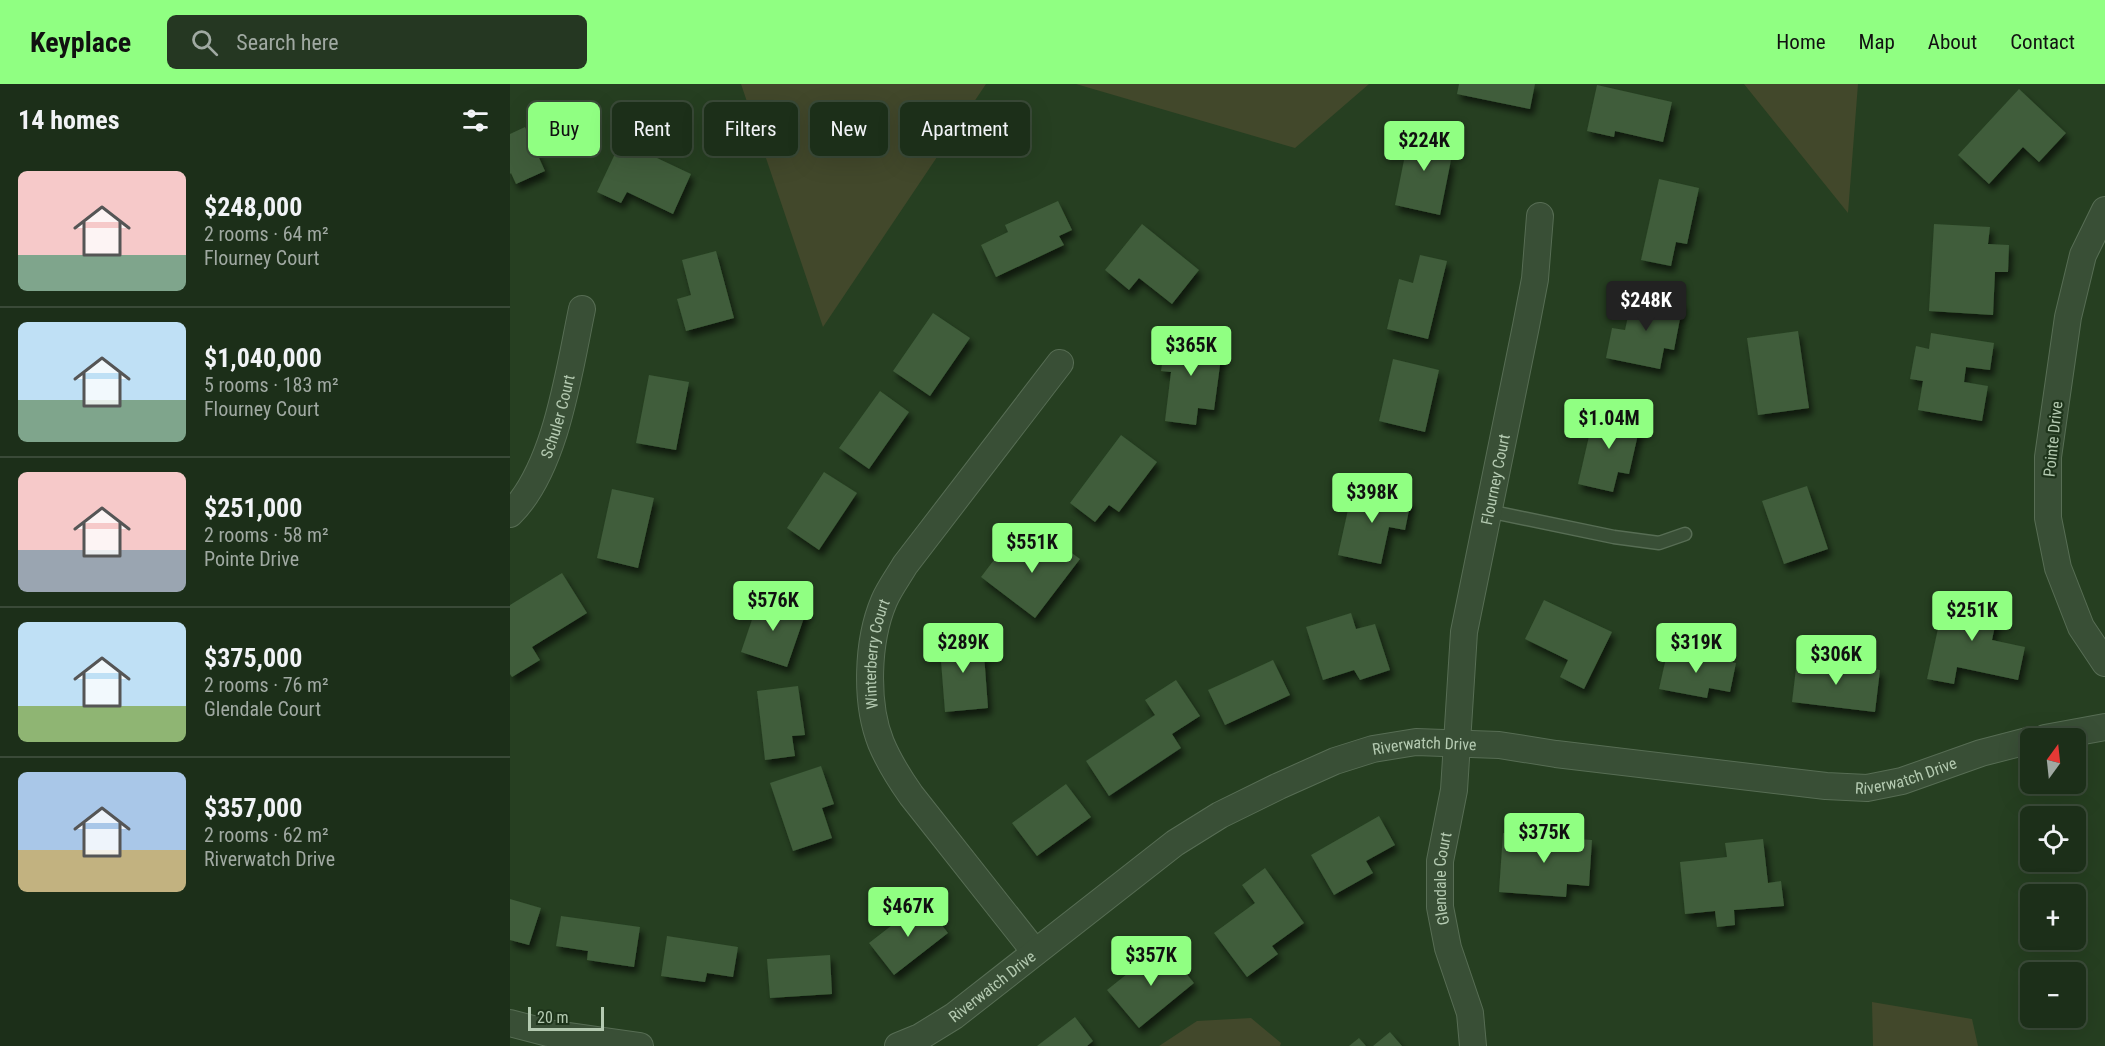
<!DOCTYPE html>
<meta charset="utf-8">
<style>
body{margin:0;font-family:"Roboto Condensed",sans-serif;background:#253722;color:#f1f3f6;height:100vh;display:flex;flex-direction:column;font-size:22px;white-space:nowrap}
*{box-sizing:border-box;margin:0}
p{font-size:20px;color:#a0a9a2}
.icon{flex:none;width:33px;height:33px;fill:none;stroke:currentColor;stroke-width:2;stroke-linecap:round;stroke-linejoin:round}
.map{position:relative;flex:1;overflow:hidden}
.side{display:flex;flex-direction:column;background:#1c2f19;width:510px}
.side>*{flex:none}
.hud{position:absolute;left:18px;top:18px;width:570px;height:54px;display:flex;gap:12px}
.needle{width:39px;rotate:15deg}
.controls{position:absolute;left:1510px;top:644px;display:grid;gap:12px}
.controls a{display:grid;place-items:center;width:66px;height:66px;border-radius:9px;background:#1c2f19;box-shadow:0 6px 24px #0002,0 0 0 2px #3a4a38;font-size:30px}
.scale{position:absolute;left:18px;bottom:15px;width:76px;box-sizing:border-box;padding-left:6px;border:3px solid #b4cab1;border-top:0;font-size:16px;line-height:21px;white-space:nowrap;color:#b4cab1;-webkit-text-stroke:4px #1e341b;paint-order:stroke}
.price{position:absolute;translate:-50% -51px;padding:0 14px;border-radius:6px;background:#90ff82;color:#111;font-size:20px;line-height:39px;filter:drop-shadow(0 2px 3px #0008)}
.price::after{content:'';position:absolute;left:50%;top:36px;width:18px;height:14px;margin-left:-9px;background:inherit;clip-path:polygon(0 0,100% 0,50% 100%)}
.price.selected{background:#222;color:#fff}
ul{padding:0;list-style:none}
li{display:flex;align-items:center;gap:18px;height:150px;padding:0 18px}
li+li{border-top:2px solid #3a4a38}
li span{display:grid;place-items:center;flex:none;width:168px;height:120px;border-radius:9px;color:#555}
li>.icon{margin-inline-start:auto}
span .icon{width:72px;height:72px;fill:#fffc;stroke-width:1}
li b{font-size:26px}
h2{display:flex;justify-content:space-between;align-items:center;height:72px;padding:0 18px;font-size:26px}
.tag{padding:0 21px;border-radius:9px;background:#1c2f19;box-shadow:0 6px 24px #0002,0 0 0 2px #3a4a38;font-size:21px;line-height:54px}
.tag.selected{background:#90ff82;color:#111}
header{display:flex;align-items:center;gap:36px;box-sizing:border-box;height:84px;padding:0 30px;background:#90ff82;color:#111}
header strong{font-size:28px}
nav{display:flex;gap:33px;margin-inline-start:auto;font-size:21px}
.search{width:420px;height:54px;background:#253722;display:flex;align-items:center;gap:15px;box-sizing:border-box;padding:0 21px;border-radius:9px;color:#a0a9a2;font-size:22px}
main{display:flex;flex:1;min-height:0}
.map>svg:first-child{display:block}
.green{fill:#42482b}
.building{fill:#3f5d3a;filter:url(#shadow)}
.lines{fill:none;stroke-linecap:round;stroke-linejoin:round}
.lane-casing{stroke:#576d54;stroke-width:15}
.street-casing{stroke:#576d54;stroke-width:28}
.lane{stroke:#394f36;stroke-width:12}
.street{stroke:#394f36;stroke-width:26}
.labels{text-anchor:middle;dominant-baseline:central;stroke-width:4.5;stroke-linejoin:round;paint-order:stroke}
.street-label{font-size:16px;fill:#b4cab1;stroke:#1e341b}
</style>
<header>
<strong>Keyplace</strong>
<div class="search"><svg class="icon" aria-label="search" viewBox="0 0 24 24"><circle cx="10" cy="10" r="6"/><path d="M15 15l6 6"/></svg>Search here</div>
<nav><a>Home</a><a>Map</a><a>About</a><a>Contact</a></nav>
</header>
<main>
<section class="side">
<h2>14 homes<svg class="icon" aria-label="filters" viewBox="0 0 24 24"><path d="M4 7h16M4 17h16"/><circle cx="9" cy="7" r="2"/><circle cx="15" cy="17" r="2"/></svg></h2>
<ul>
<li><span style="background:linear-gradient(#f6c9c9 70%,#7fa58c 0)"><svg class="icon" aria-label="home" viewBox="0 0 24 24"><path d="M3 11l9-7 9 7M6 9v11h12V9"/></svg></span><div><b>$248,000</b><p>2 rooms · 64 m²</p><p>Flourney Court</p></div></li>
<li><span style="background:linear-gradient(#bfe0f5 65%,#7fa58c 0)"><svg class="icon" aria-label="home" viewBox="0 0 24 24"><path d="M3 11l9-7 9 7M6 9v11h12V9"/></svg></span><div><b>$1,040,000</b><p>5 rooms · 183 m²</p><p>Flourney Court</p></div></li>
<li><span style="background:linear-gradient(#f6c9c9 65%,#9aa5b1 0)"><svg class="icon" aria-label="home" viewBox="0 0 24 24"><path d="M3 11l9-7 9 7M6 9v11h12V9"/></svg></span><div><b>$251,000</b><p>2 rooms · 58 m²</p><p>Pointe Drive</p></div></li>
<li><span style="background:linear-gradient(#bfe0f5 70%,#8fb573 0)"><svg class="icon" aria-label="home" viewBox="0 0 24 24"><path d="M3 11l9-7 9 7M6 9v11h12V9"/></svg></span><div><b>$375,000</b><p>2 rooms · 76 m²</p><p>Glendale Court</p></div></li>
<li><span style="background:linear-gradient(#a9c7e8 65%,#c2b280 0)"><svg class="icon" aria-label="home" viewBox="0 0 24 24"><path d="M3 11l9-7 9 7M6 9v11h12V9"/></svg></span><div><b>$357,000</b><p>2 rooms · 62 m²</p><p>Riverwatch Drive</p></div></li>
</ul>
</section>
<div class="map">
<svg width="1595" height="962" viewBox="0 0 1595 962">
<defs>
<filter id="shadow"><feDropShadow dx="3.5" dy="6" stdDeviation="3" flood-color="#0009"/></filter>
</defs>
<rect width="100%" height="100%" fill="#263f21"/>
<!-- green -->
<path class="green" d="M231,0H476L313,243Z
M566,0H859L785,64Z
M1234,0H1348L1338,129Z
M1362,918L1462,935L1468,962H1363Z
M741,934L771,959L770,962H649L687,937Z"/>
<!-- building -->
<path class="building" d="M949,0H1025L1020,25L947,10Z
M1087,1L1162,18L1153,58L1105,47L1104,53L1077,47Z
M1509,5L1556,49L1529,78L1513,63L1479,100L1448,71Z
M901,41L936,48L931,74L941,76L930,131L885,121Z
M15,43L35,87L6,100L1,89L0,90V50Z
M111,57L181,90L163,130L117,108L111,119L87,108Z
M1149,95L1189,104L1177,160L1166,158L1161,182L1131,176Z
M548,117L562,146L549,152L554,161L486,193L471,161L498,148L495,141Z
M632,140L689,186L662,220L629,194L619,206L595,186Z
M1424,140L1480,143L1478,160L1499,161L1498,188H1485L1483,231L1419,227Z
M206,167L224,234L176,247L167,215L181,211L172,176Z
M910,171L937,177L918,255L877,245L889,195L903,199Z
M1123,209L1173,219L1164,266L1154,264L1150,285L1096,274L1102,244L1115,246Z
M423,229L460,254L420,312L383,287Z
M1288,247L1299,324L1248,331L1237,254Z
M1421,249L1484,259L1480,286L1456,283L1454,298L1478,302L1472,337L1408,326L1413,297L1400,295L1406,262L1419,265Z
M656,252L713,259L704,326L688,324L686,341L655,337L661,288L651,287Z
M883,275L929,286L915,348L869,337Z
M139,291L179,298L166,366L126,359Z
M370,307L399,328L359,385L329,364Z
M1085,326L1131,337L1119,390L1108,388L1103,408L1068,400Z
M611,351L647,378L609,428L599,421L585,438L560,419Z
M314,388L347,409L309,466L277,444Z
M1297,402L1318,465L1274,480L1252,417Z
M843,403L901,416L895,446L879,443L871,480L828,471Z
M102,405L144,414L128,484L87,474Z
M533,448L570,475L525,534L471,493L493,464L510,477Z
M52,489L77,529L22,563L30,576L2,593L0,590V521Z
M1436,508L1490,519L1482,556L1515,563L1508,596L1447,583L1444,600L1417,595Z
M250,512L296,528L277,583L231,568Z
M1034,516L1102,548L1074,605L1050,593L1058,576L1015,555Z
M841,529L846,545L865,540L880,586L850,596L844,586L813,596L796,543Z
M462,549L464,571L474,570L478,624L435,628L429,552Z
M1158,565L1226,579L1220,608L1199,604L1197,614L1149,605Z
M763,576L780,611L715,641L698,606Z
M1287,576L1370,586L1365,628L1282,618Z
M666,596L690,632L662,650L671,664L599,712L576,677L645,631L635,616Z
M288,602L295,651L282,652L285,672L255,676L247,607Z
M311,682L324,720L312,724L322,754L283,767L260,699Z
M556,700L581,733L527,772L502,739Z
M869,732L885,761L856,777L863,789L824,811L801,771Z
M993,749L1082,756L1079,802L1057,800L1056,813L989,808Z
M1253,755L1258,799L1271,797L1274,822L1224,826L1225,841L1207,843L1205,827L1175,830L1170,778L1217,773L1215,759Z
M755,784L794,839L762,862L768,870L737,893L704,849L745,819L732,801Z
M0,815L31,824L19,861L0,856Z
M413,817L438,849L384,891L359,859Z
M51,832L130,843L124,883L77,876L78,867L46,862Z
M157,852L228,863L223,893L197,889L195,898L151,892Z
M653,861L684,899L629,944L597,906Z
M320,871L322,910L260,914L257,875Z
M565,933L583,957L577,962H527Z
M880,948L892,962H863Z
M849,954L856,962H839Z"/>
<g class="lines">
<defs>
<path id="lane" d="M978,427L1104,453L1149,459L1175,450"/>
<g id="street">
<path d="M1595,126L1573,171L1558,233L1538,373V434L1548,484L1571,543L1595,579"/>
<path id="s1" d="M0,430C46,385 59,287 72,225"/>
<path d="M1535,654L1595,643"/>
<path id="s2" d="M525,868L401,711C389,694 379,678 371,659C355,619 357,557 374,517C379,505 388,493 395,481L550,279"/>
<path d="M0,939L38,949L130,962"/>
<path id="s3" d="M388,962L410,953L444,932L665,759L710,731L769,702L825,677L863,665L906,658L989,661L1046,670L1316,702L1357,704L1392,697L1471,669L1521,656"/>
<path id="s4" d="M963,962L960,929L938,864L930,823V777L944,706L954,548L1016,242L1025,195L1030,132"/>
</g>
</defs>
<!-- lane casing -->
<use href="#lane" class="lane-casing"/>
<!-- street casing -->
<use href="#street" class="street-casing"/>
<!-- lane -->
<use href="#lane" class="lane"/>
<!-- street -->
<use href="#street" class="street"/>
</g>
<g class="labels">
<!-- street labels -->
<g class="street-label">
<text stroke="none"><textPath href="#s1" startOffset="110">Schuler Court</textPath></text>
<text transform="translate(1543 355) rotate(-84)">Pointe Drive</text>
<text stroke="none"><textPath href="#s4" startOffset="576">Flourney Court</textPath></text>
<text stroke="none"><textPath href="#s2" startOffset="351">Winterberry Court</textPath></text>
<text stroke="none"><textPath href="#s3" startOffset="616">Riverwatch Drive</textPath></text>
<text stroke="none"><textPath href="#s3" startOffset="1102">Riverwatch Drive</textPath></text>
<text stroke="none"><textPath href="#s4" startOffset="172">Glendale Court</textPath></text>
<text stroke="none"><textPath href="#s3" startOffset="112">Riverwatch Drive</textPath></text>
</g>
</g>
</svg>
<div class="controls">
<a><svg class="needle" viewBox="-14 -14 28 28"><path d="M0-13l5 13h-10z" fill="#e53935"/><path d="M0 13l5-13h-10z" fill="#a0a9a2"/></svg></a>
<a><svg class="icon" aria-label="locate" viewBox="0 0 24 24"><circle cx="12" cy="12" r="6"/><path d="M12 2v4M12 18v4M2 12h4M18 12h4"/></svg></a>
<a>+</a>
<a>−</a>
</div>
<div class="scale">20 m</div>
<b class="price" style="left:914px;top:88px">$224K</b>
<b class="price selected" style="left:1136px;top:248px">$248K</b>
<b class="price" style="left:681px;top:293px">$365K</b>
<b class="price" style="left:1099px;top:366px">$1.04M</b>
<b class="price" style="left:862px;top:440px">$398K</b>
<b class="price" style="left:522px;top:490px">$551K</b>
<b class="price" style="left:263px;top:548px">$576K</b>
<b class="price" style="left:1462px;top:558px">$251K</b>
<b class="price" style="left:453px;top:590px">$289K</b>
<b class="price" style="left:1186px;top:590px">$319K</b>
<b class="price" style="left:1326px;top:602px">$306K</b>
<b class="price" style="left:1034px;top:780px">$375K</b>
<b class="price" style="left:398px;top:854px">$467K</b>
<b class="price" style="left:641px;top:903px">$357K</b>
<div class="hud">
<a class="tag selected">Buy</a>
<a class="tag">Rent</a>
<a class="tag">Filters</a>
<a class="tag">New</a>
<a class="tag">Apartment</a>
</div>
</div>
</main>
